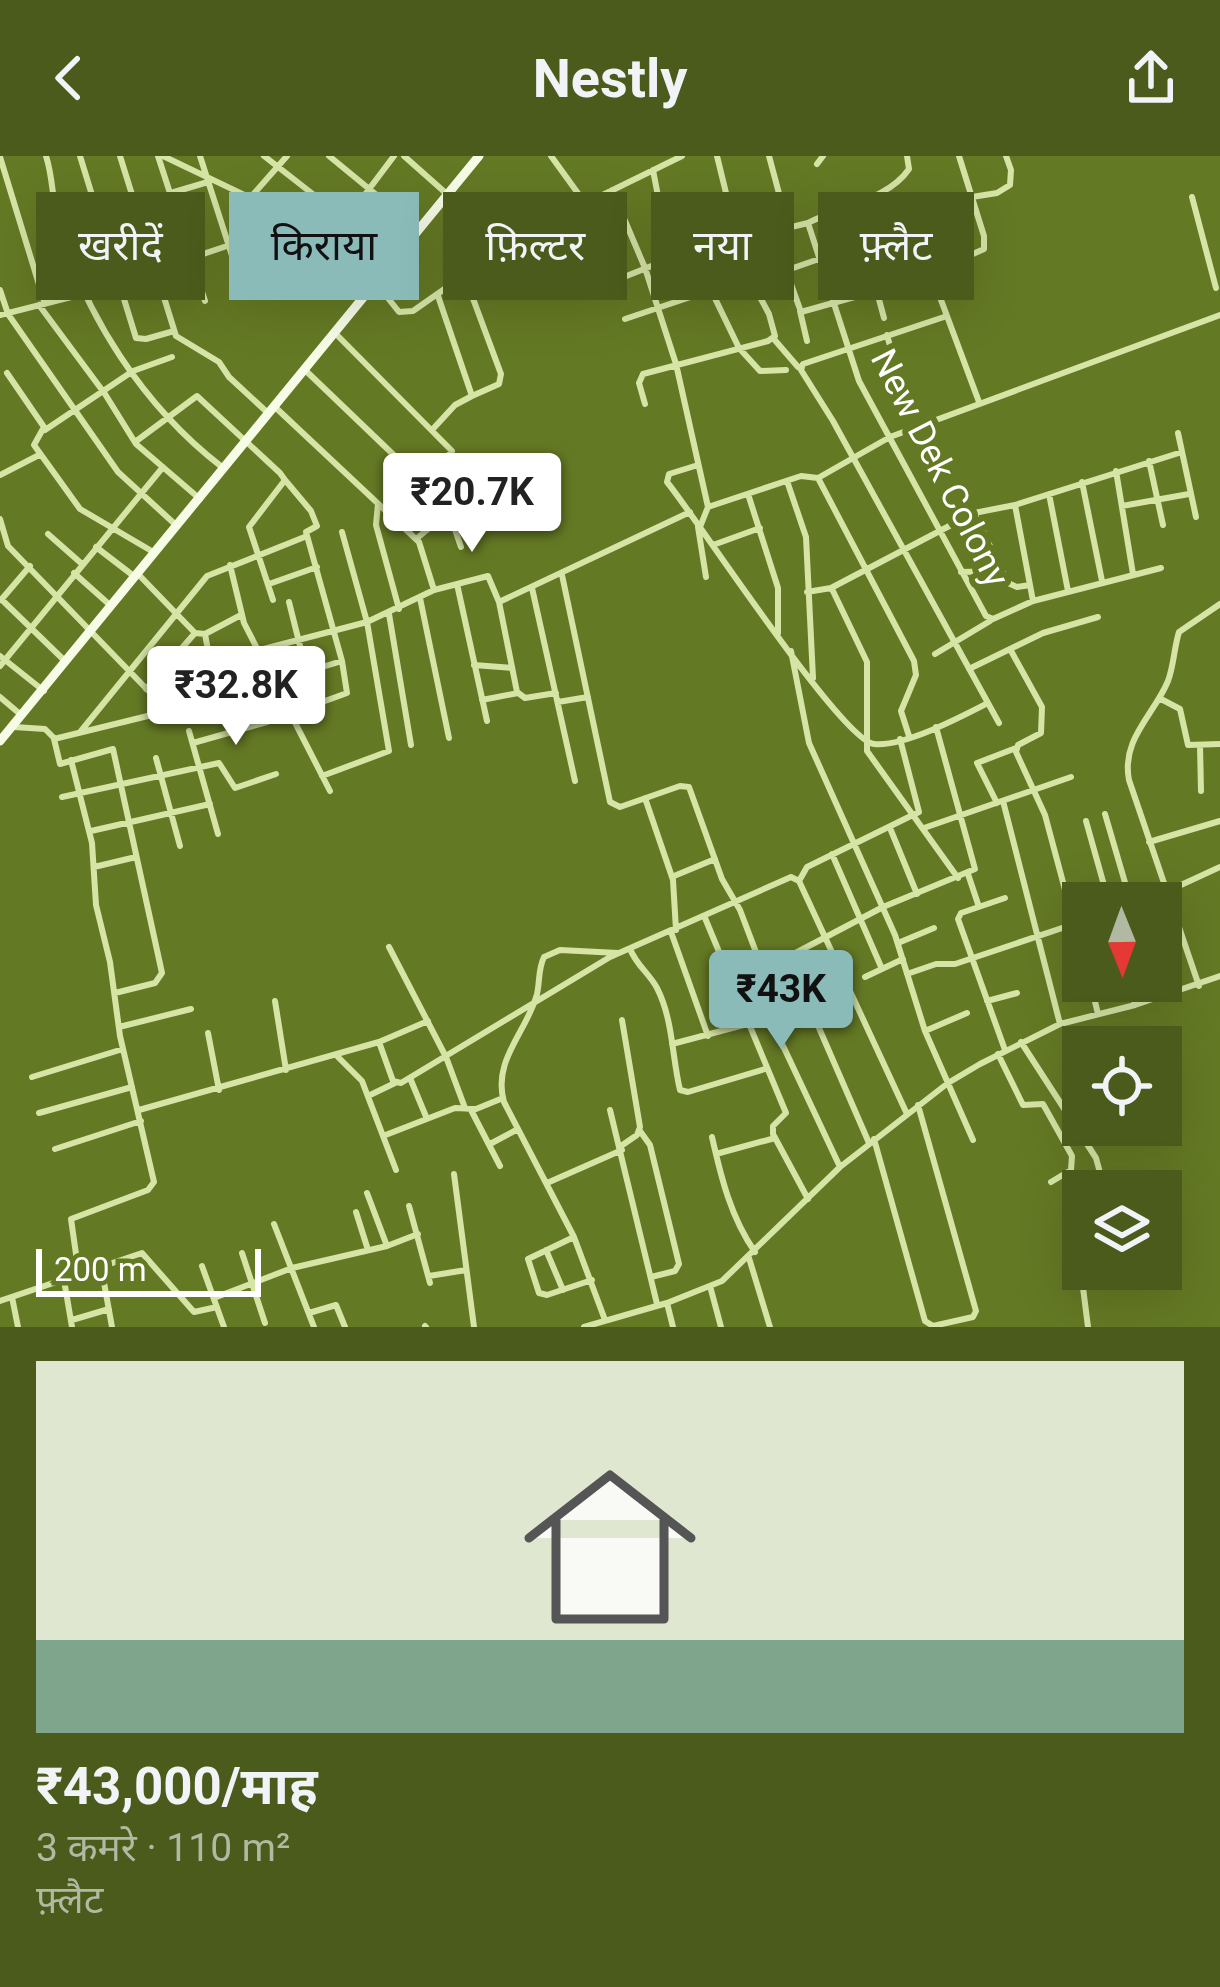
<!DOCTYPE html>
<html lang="hi">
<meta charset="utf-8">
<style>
body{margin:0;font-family:Roboto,"Noto Sans Devanagari",sans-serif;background:#556428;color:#f1f3f6;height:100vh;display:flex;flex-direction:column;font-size:45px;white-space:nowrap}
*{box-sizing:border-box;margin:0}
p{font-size:39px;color:#b2b9a3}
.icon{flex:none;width:66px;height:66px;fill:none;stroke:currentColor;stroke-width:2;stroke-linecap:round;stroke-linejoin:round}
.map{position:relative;height:1171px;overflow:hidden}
.side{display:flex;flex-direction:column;background:#4b5b1b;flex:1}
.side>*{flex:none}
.hud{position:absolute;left:36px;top:36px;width:1149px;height:108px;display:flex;gap:24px}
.needle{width:78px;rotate:179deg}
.controls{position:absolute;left:1062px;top:726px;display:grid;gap:24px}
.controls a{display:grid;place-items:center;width:120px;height:120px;border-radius:0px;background:#4b5b1b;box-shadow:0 12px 48px #0002;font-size:60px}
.scale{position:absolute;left:36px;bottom:30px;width:225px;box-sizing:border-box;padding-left:12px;border:6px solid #fff;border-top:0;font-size:33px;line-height:42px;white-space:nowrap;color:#fff;-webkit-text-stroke:9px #647924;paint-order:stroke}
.price{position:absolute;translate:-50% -102px;padding:0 27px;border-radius:12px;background:#fff;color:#222;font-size:39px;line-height:78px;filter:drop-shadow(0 3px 6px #0008)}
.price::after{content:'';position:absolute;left:50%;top:72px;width:36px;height:27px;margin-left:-18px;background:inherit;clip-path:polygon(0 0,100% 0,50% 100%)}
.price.current{background:#8bbbb9;color:#111}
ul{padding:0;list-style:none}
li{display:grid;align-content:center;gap:24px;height:636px;padding:0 36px}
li+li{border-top:3px solid #62703a}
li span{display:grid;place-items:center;height:372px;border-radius:0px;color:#555}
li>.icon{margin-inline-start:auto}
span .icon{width:216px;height:216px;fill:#fffc;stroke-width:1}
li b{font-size:51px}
.pill{padding:0 42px;border-radius:0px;background:#4b5b1b;box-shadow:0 12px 48px #0002;font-size:42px;line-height:108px}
.pill.current{background:#8bbbb9;color:#111}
header{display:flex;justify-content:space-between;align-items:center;height:156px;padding:0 36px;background:#4b5b1b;font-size:54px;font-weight:700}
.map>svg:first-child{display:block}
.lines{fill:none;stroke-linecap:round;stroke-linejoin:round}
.street{stroke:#d6e4a6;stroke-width:6}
.primary{stroke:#f6fce6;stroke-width:9}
.labels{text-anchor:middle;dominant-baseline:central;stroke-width:12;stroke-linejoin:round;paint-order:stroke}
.street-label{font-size:36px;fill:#fff;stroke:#647924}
</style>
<header><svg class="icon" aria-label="back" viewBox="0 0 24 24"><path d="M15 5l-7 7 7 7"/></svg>Nestly<svg class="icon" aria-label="share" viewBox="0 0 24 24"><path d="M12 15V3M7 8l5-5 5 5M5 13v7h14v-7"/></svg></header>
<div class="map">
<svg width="1220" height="1171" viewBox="0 0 1220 1171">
<rect width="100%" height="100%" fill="#647924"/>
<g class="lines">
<!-- street -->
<path class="street" d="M46,0C53,21 52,43 58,65C84,159 144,251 222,311
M80,0L136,182L146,183L174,175
M120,0L176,180L219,206L229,221L269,258
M158,0L205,145
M163,0L391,109
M200,0L244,137
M264,0L346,64
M329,0L418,73
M404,0L448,39
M551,0L585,47
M769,0L788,71
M907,0L909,13C888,44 840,50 808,67L859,225L986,460L993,463L1033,445L1161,412
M0,1L45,148
M817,8L823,0
M653,14L662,61L677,84L694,99L739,192L760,215L786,214
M612,34L645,112L676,208L708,351L700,371
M972,41L997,37L1010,29L1011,14L1006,0
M1192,41L1216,132
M250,42L287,0
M853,49L860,89
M59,70L208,26
M772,75L801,156L915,124L984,93V80L959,0
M333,81L394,0
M737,84L808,67
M695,102L737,92
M275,105L294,63
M931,117L979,246
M465,121L501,218L499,228L472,240
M376,127L399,156L413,155L523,78L682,0
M750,127L819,103
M0,134L8,158L118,316L177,370
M612,135L619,123L689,95
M877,136L884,162
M39,149L105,238L136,288L200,343
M800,155L807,185
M0,159L83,138L227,90L244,91L308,121
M947,160L803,208L801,214L833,265L999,567
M625,163L747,122
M334,176L452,295L393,362
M887,179L897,215
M773,182L798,211
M304,213L447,350L461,391
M7,217L44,271L34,289L80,353L155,397
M645,248L639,227L643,218L768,185L775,180L769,158L737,98V82L717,0
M275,251L419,386L434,434
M45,274L133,215L172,201
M432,274L455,249L472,240L438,140
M1178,277L1196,361
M135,286L197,240L280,317L285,324L249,371L273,444
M1149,305L1163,369
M698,309L669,318L667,326C698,364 841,584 874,588C904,591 961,561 988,547
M1116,315L1133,418
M0,319L39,299
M787,325L806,381L813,522
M1082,326L1102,425
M748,338L778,432V477
M1049,338L1068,435
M378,348L376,369L399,453
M1015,349L1033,445
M1122,350L1189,338
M708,351L801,320L818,322
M974,357L1008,427L1017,431L1030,429
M0,363L8,390L167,554
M698,371L706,421
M342,376L367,466L434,434L488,420L499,446L517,536L525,542L556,537
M48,378L82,408
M416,383L451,354L468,334
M713,389L760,372
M96,391L135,421
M230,409L244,467L330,635
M961,416L1002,415
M74,417L111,450
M138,418L195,477L205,478L241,459
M562,419L610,646L620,651L680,630L689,631L722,723L740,754L770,833L741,857
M269,428L317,411
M457,428L487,565
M532,432L575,625
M832,433L867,506V595L958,722
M807,436L831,432L974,357L1015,349L1182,296
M420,442L449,582
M1,443L66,506
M1,444L30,410
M289,446L315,550
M499,446L690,356
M389,458L411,589
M205,478L217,543
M1010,493L1042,551L1041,577L1018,589L1016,596L1045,659L1083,801
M256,495L367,466L389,595L322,620
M791,495L809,587L895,779L925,875L973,984
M935,498L990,465
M0,500L44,535
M474,509L512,512
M0,510L163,311
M969,513L1043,477L1098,461
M257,530L267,566
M146,533L195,477
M0,541L20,558
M1159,542L1180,553L1188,589L1220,588
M482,544L518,537
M558,546L588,541
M14,571L45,573L54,582
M81,575L207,420L307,380
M189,575L218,678
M909,580L901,555L916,519L914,505L818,322L890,281L1220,159
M900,583L919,656L807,711L799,725L907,958
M193,587L267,566L347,537L342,505L306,376L317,370L311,355L285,324
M1200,590L1201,635
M156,602L180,690
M71,604L92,687L96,749L110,806L120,880L154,1026L148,1034L71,1063L79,1119
M62,641L219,607L235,632L276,618
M645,642L673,724L676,774
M1003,645L1060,868
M997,647L977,607L1016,592
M1105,658L1131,747
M1086,665L1109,747
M890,672L917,738
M924,672L1071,621
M91,675L210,648
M1149,686L1220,665
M832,698L882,813
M94,711L136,701
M968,718L978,748
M674,720L715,703
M1005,742L961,757L958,763L1005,894
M1142,747L1220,711
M705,762L786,957L773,970V978L808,1043
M671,776L708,880
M898,787L934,772
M389,791L446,901L465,952
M630,793C637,810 649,817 657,832C673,863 672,901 680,934L688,936L765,913
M784,803L883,751L975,713L936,571
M907,818L936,808H955L1083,765
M865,821L903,803
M1090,825L1098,858
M1129,825L1135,849
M1152,825L1156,843
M799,826L869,987
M1199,830L1129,624C1121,583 1154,559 1168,525C1174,509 1174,492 1179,476L1220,448
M115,837L155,827L162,817L113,593L60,608L54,583L217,543L342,505
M761,843L840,1011
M275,845L286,914
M987,845L1017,837
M119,871L191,853
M925,875L967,857
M208,877L219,934
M379,886L393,925L401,927L610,801L791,721L799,725
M1021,886L1096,1002L1105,1035
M672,888L770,862
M998,898L1023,949L1043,948L1072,1000L1071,1014L1051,1026
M336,899L362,925L396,1014
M32,921L123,893
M410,922L427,963
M368,940L395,927
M139,954L379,886L428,865
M471,954L500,1010
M610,954L657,1148
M39,957L132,931
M640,975L650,989L679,1108L675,1115L651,1121
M383,980L455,952L476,953L503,942
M712,981C721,1021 731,1062 755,1096
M874,983L925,1165L933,1170L973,1161L976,1155L918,949
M490,988L518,973
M621,990L637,979L640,971L622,864
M55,993L141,965
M716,998L775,982
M454,1018L474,1171
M547,1027L622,994
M367,1037L387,1090
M409,1050L430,1127
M356,1056L368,1094
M274,1068L314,1171
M574,1081L528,1103L539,1137L547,1139L592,1124
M546,1094L563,1134
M242,1097L265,1167
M749,1102L770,1171
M1080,1108L1088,1171
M101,1110L112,1171
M202,1110L224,1171
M429,1120L466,1114
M64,1124L72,1171
M710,1130L721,1171
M12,1141L18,1171
M214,1142L292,1112L387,1090L418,1078
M0,1145L142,1097L194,1156L217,1151
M667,1147L673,1171
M309,1157L336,1149L345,1171
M72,1164L109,1153
M605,1164L574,1081L504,946C492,904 527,876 537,838C540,825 538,813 544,801L560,794L618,797
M425,1170L426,1171
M584,1171L667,1147L722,1125L840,1011L948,927L980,908L1060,868L1135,849L1220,820"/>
<!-- primary -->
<path class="primary" d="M0,585L479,0"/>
</g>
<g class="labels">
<!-- street labels -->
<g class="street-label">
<text transform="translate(940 312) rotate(63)">New Dek Colony</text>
</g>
</g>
</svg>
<div class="controls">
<a><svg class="needle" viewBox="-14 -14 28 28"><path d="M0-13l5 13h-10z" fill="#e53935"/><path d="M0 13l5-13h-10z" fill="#b2b9a3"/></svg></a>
<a><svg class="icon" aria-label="locate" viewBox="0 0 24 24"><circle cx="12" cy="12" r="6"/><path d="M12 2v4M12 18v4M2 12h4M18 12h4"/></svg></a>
<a><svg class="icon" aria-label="layers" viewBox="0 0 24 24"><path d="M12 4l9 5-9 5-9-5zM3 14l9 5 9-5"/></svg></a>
</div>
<div class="scale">200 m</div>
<b class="price" style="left:472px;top:399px">₹20.7K</b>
<b class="price" style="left:236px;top:592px">₹32.8K</b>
<b class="price current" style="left:781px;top:896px">₹43K</b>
<div class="hud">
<a class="pill">खरीदें</a>
<a class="pill current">किराया</a>
<a class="pill">फ़िल्टर</a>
<a class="pill">नया</a>
<a class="pill">फ़्लैट</a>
</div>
</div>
<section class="side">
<ul>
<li><span style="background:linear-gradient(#dfe7d0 75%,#7fa58c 0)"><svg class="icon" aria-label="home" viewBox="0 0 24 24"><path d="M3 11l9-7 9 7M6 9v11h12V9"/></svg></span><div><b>₹43,000/माह</b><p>3 कमरे · 110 m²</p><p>फ़्लैट</p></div></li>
</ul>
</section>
